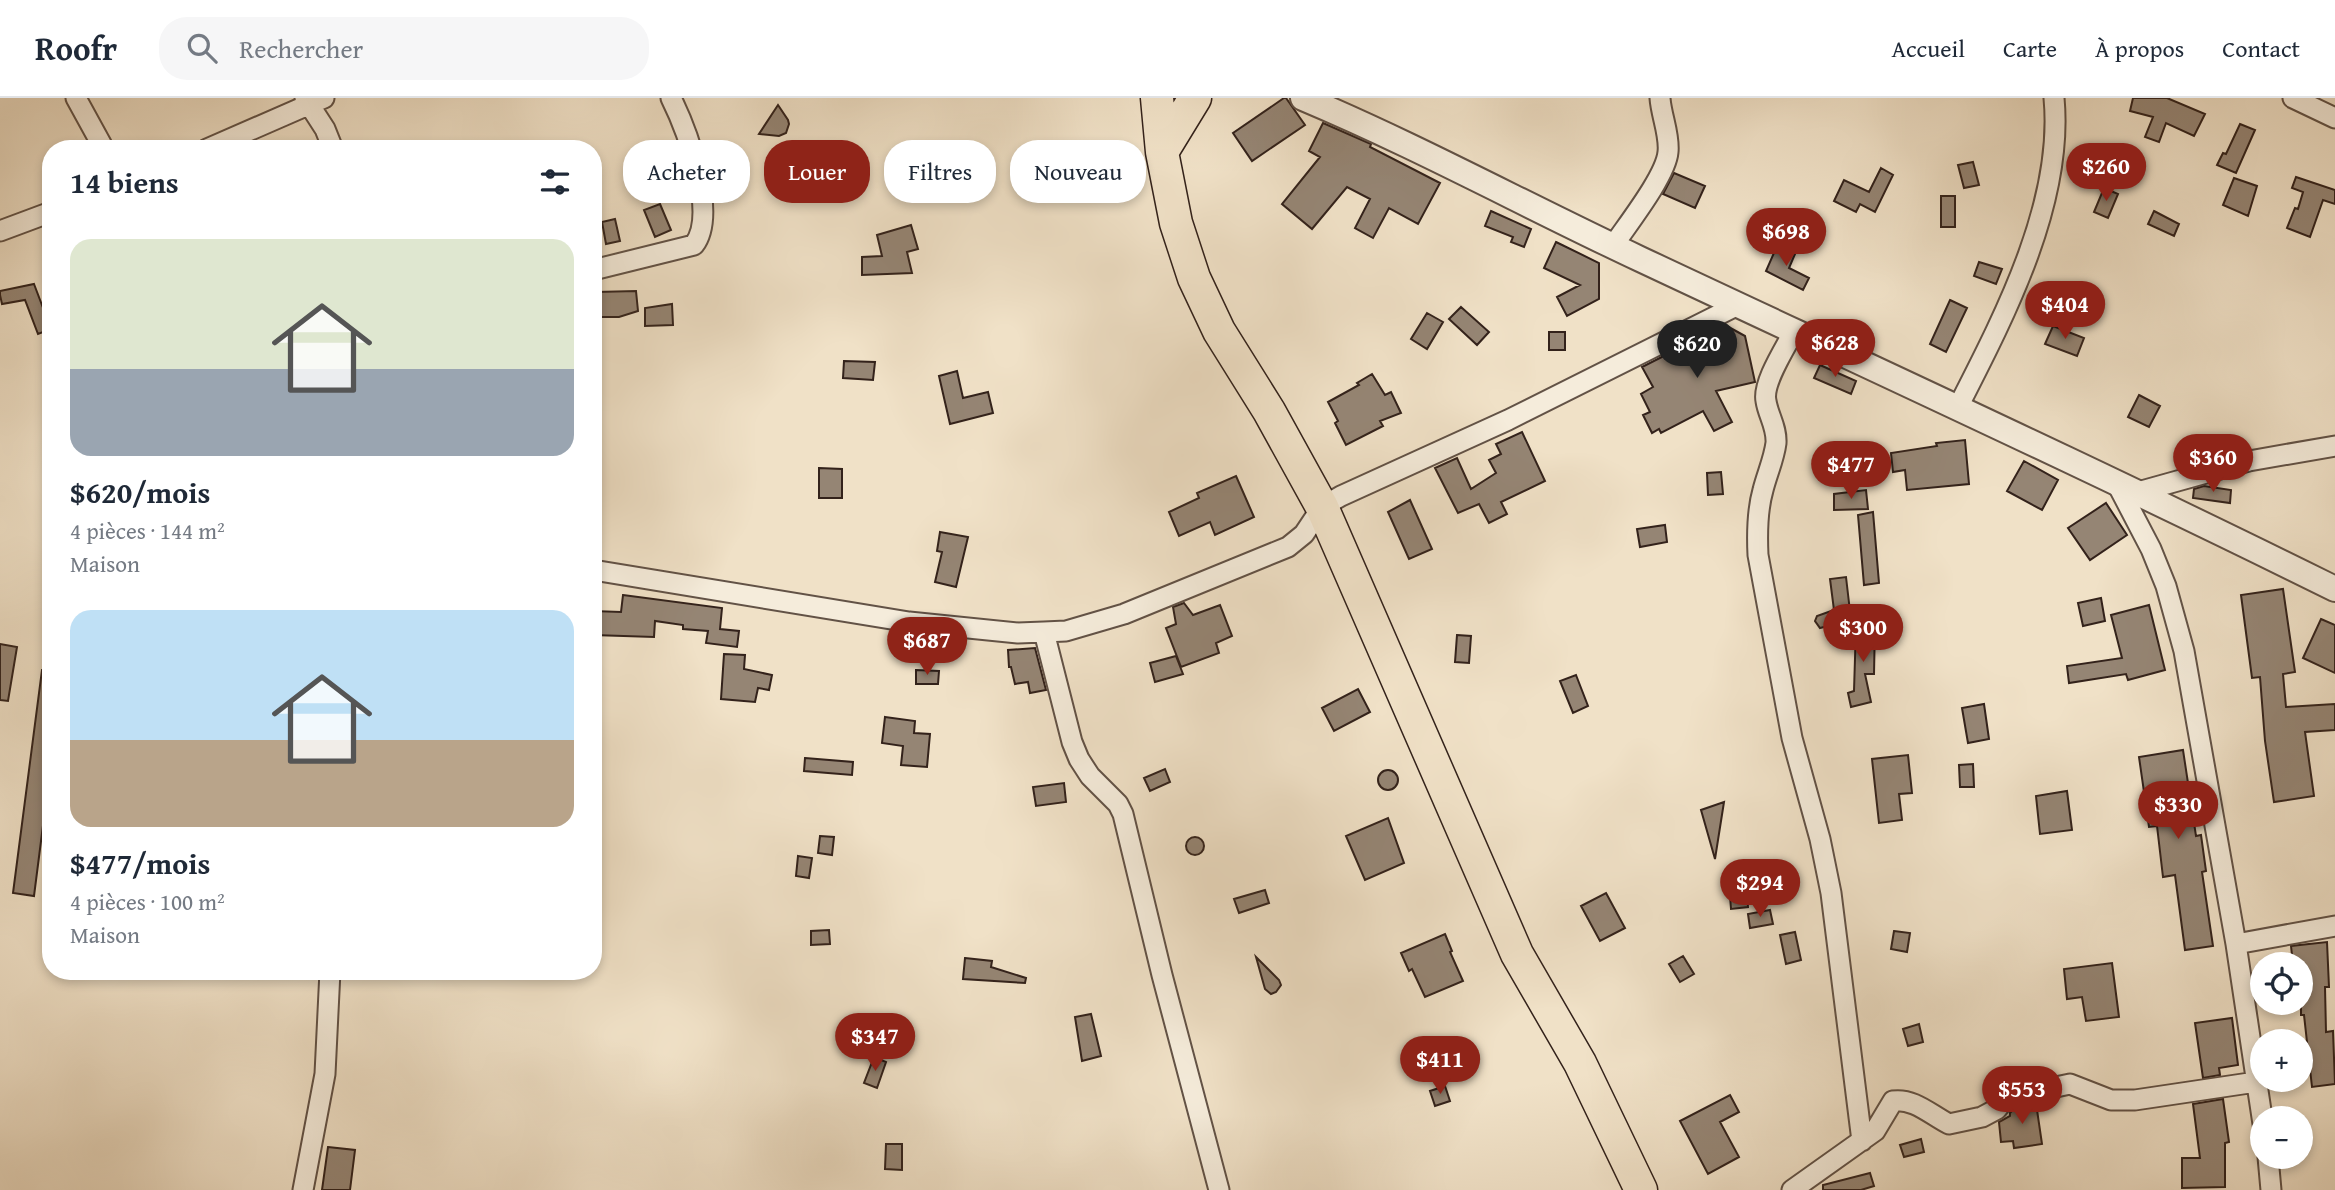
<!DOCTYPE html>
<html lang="fr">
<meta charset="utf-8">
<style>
body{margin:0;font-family:"Gentium Book Plus",serif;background:#f6f6f7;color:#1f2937;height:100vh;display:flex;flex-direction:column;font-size:26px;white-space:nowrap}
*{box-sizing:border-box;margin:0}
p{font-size:23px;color:#747a83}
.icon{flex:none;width:38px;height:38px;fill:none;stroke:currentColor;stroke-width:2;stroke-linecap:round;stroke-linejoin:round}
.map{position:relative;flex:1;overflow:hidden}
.side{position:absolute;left:42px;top:42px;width:560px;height:840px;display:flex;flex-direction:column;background:#fff;border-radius:28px;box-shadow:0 4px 10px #0003}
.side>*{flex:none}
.hud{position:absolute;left:623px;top:42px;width:665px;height:63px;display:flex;gap:14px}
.tools{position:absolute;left:2250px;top:854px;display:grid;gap:14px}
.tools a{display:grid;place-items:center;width:63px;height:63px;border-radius:50%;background:#fff;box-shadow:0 4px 10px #0003;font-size:35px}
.price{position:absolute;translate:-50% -60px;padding:0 16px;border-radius:24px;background:#8f2418;color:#fff;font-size:23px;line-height:46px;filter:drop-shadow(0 2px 4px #0008)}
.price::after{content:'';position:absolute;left:50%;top:42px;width:21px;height:16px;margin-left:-10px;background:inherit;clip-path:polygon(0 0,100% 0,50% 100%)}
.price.selected{background:#222;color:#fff}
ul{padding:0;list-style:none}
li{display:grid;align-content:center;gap:14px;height:371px;padding:0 28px}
li span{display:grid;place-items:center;height:217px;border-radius:21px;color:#555}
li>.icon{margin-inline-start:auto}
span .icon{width:126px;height:126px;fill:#fffc;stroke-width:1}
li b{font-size:30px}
h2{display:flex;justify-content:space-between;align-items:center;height:84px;padding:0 28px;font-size:30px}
.tag{padding:0 24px;border-radius:28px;background:#fff;box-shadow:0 4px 10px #0003;font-size:24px;line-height:63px}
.tag.selected{background:#8f2418;color:#fff}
header{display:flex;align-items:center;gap:42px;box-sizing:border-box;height:98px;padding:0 35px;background:#fff;border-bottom:2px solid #e0e1e3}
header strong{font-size:33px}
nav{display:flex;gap:38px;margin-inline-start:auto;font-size:24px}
.search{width:490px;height:63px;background:#f6f6f7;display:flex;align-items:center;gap:18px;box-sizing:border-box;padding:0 24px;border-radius:28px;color:#747a83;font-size:26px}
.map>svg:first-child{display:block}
.building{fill:#958574;stroke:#33221b;stroke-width:2}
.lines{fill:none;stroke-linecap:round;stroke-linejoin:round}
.minor-casing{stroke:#625246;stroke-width:23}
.tertiary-casing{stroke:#625246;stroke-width:28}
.primary-casing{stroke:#33221b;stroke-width:35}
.minor{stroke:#f5ecdb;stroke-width:19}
.tertiary{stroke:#f5ecdb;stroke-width:24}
.primary{stroke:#f0e1c7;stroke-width:32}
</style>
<header>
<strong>Roofr</strong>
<div class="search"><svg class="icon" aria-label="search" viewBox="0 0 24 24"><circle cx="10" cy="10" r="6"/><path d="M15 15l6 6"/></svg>Rechercher</div>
<nav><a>Accueil</a><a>Carte</a><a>À propos</a><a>Contact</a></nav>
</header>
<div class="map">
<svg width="2335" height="1092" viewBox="0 0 2335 1092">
<rect width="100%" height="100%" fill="#f0e1c7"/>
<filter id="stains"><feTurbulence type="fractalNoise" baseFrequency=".00286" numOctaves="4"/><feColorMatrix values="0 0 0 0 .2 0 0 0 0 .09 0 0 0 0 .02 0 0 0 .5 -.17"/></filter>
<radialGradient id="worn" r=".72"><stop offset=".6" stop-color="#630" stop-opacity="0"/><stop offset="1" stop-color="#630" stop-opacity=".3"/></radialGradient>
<!-- building -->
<path class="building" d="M1284,0H1286L1305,27L1252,63L1233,35Z
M2133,0H2167L2205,16L2194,38L2166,25L2159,44L2145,39L2153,19L2130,13Z
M778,7L788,22L789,26L786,35L779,38L759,36Z
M1323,25L1371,46L1370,49L1440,85L1418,126L1389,110L1373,140L1355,130L1370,101L1347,89L1312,131L1282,106L1320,59L1309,53Z
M2240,26L2255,32L2236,75L2217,67L2223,55L2226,56Z
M1973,64L1979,87L1964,90L1958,67Z
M1881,70L1893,77L1875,114L1860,106L1856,114L1834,103L1844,82L1869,94Z
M1674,75L1705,88L1695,110L1663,96Z
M2296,79L2335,92V106L2323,102L2310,139L2287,130L2295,110L2298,111L2303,94L2292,90Z
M2234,80L2257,88L2248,118L2223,107Z
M2104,90L2118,96L2108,120L2094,114Z
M1941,98H1955V129H1941Z
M660,106L671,132L655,139L644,112Z
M1491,113L1531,131L1524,149L1511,144L1513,139L1485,128Z
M2154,113L2179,126L2174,138L2148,126Z
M615,121L620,143L606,146L602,124Z
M911,127L918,151L907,154L912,175L862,177V159L882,158L877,137Z
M1556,144L1599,165V201L1567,218L1557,199L1580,187L1544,170Z
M1777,148L1795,156L1789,170L1809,180L1803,192L1766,173Z
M1979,164L2002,171L1996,186L1974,178Z
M34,186L51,231L38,236L25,202L2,206L0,197V193Z
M636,193L638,213L619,219H596V194Z
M1950,202L1967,210L1946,254L1930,246Z
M672,206L673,227L645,228V210Z
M1461,209L1489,234L1477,247L1449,221Z
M1427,215L1443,224L1427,251L1411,241Z
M1725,227L1745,238L1755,284L1716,293L1732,324L1714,333L1703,313L1661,335L1659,331L1652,335L1643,317L1650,314L1641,296L1653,289L1642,269Z
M2053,228L2084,240L2077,258L2045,246Z
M1549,234H1565V252H1549Z
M844,263L875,264L873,282L843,280Z
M1820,267L1856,283L1851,296L1814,280Z
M957,273L963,300L988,294L993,315L950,326L939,278Z
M1372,276L1385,297L1391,294L1401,315L1380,323L1383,328L1346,347L1335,325L1338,323L1328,304L1359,287L1357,285Z
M2139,297L2160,308L2149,329L2128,319Z
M1522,334L1545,383L1501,404L1507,416L1489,425L1479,406L1458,415L1435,370L1457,360L1471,391L1496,375L1489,362L1501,356L1496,346Z
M1965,342L1969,386L1907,392L1905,372L1893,374L1891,355L1937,348L1936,345Z
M2024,363L2058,382L2042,412L2007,393Z
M819,370L842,371V400H819Z
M1721,374L1723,396L1708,397L1707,375Z
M1236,378L1254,419L1215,437L1210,424L1179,438L1169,414L1199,400L1197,395Z
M2204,388L2231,392L2230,405L2193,400L2194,391Z
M1866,392L1868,411L1834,412V396Z
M1410,402L1432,451L1409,461L1388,414Z
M2106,405L2127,437L2090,462L2068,430Z
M1873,414L1879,485L1864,487L1858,417Z
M1665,427L1667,444L1640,449L1637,431Z
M940,434L968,439L956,489L935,484L942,454L937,453Z
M1846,479L1851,522L1835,523L1834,518L1828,528L1820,530L1815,523L1817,518L1834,512L1830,481Z
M2283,491L2295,574L2283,576L2286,609L2335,606V632L2305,634L2314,698L2274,704L2265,643L2260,579L2252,580L2241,497Z
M623,497L722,510L720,531L739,533L737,549L706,545L708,533L683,531V527L655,523L654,539L593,537V513L621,514Z
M2101,500L2105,523L2083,528L2078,505Z
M1184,505L1193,517L1220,507L1232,538L1216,545L1219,555L1181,569L1166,530L1176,526L1173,509Z
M2149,507L2165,572L2128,582L2126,576L2069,585L2067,568L2122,560L2111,517Z
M2321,521L2335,527V575L2303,560Z
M1875,525L1874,576H1865L1871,604L1851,609L1848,595L1854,593L1856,528Z
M1457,537L1471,538L1469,565L1455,564Z
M0,546L17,549L8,603L0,602Z
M1035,550L1046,592L1030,595L1028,584L1015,586L1011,569H1009L1008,552Z
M724,556L745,557L744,571L772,577L769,592L758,590L755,604L721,601Z
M1176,558L1183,576L1155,584L1150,565Z
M42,572L51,573V665L34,798L13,795Z
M916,572L939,573L938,586H916Z
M1576,577L1588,608L1573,615L1560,583Z
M1358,591L1370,614L1334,633L1322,610Z
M1984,606L1989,641L1968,645L1962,610Z
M885,619L915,623L914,635L930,636L927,669L901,667L903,648L882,645Z
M2183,652L2196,738L2201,737L2206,773L2202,774L2213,848L2185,852L2175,777L2163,779L2157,728L2149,729L2139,659Z
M1908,657L1912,695L1899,696L1902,722L1879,725L1872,661Z
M805,660L853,664L852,677L804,673Z
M1973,666L1974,689H1960L1959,667Z
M1165,671L1170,684L1150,693L1144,680Z
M1378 682a10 10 0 1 1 20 0a10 10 0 1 1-20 0Z
M1064,685L1066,704L1036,708L1033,689Z
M2067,693L2072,732L2040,736L2036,698Z
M1724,704L1715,761L1701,712Z
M1388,720L1404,765L1365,782L1346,738Z
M820,738L834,739L832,757L818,755Z
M1186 748a9 9 0 1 1 18 0a9 9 0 1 1-18 0Z
M798,758L812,760L809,780L796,778Z
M1746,783L1748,809L1731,811L1729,785Z
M1265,792L1269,805L1239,815L1234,801Z
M1606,795L1625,830L1600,843L1581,808Z
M1770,812L1773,826L1750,830L1748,816Z
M829,832L830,846L811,847V833Z
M1894,833L1910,835L1907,854L1891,851Z
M1795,834L1801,862L1786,866L1780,837Z
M1445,836L1452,853L1450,854L1463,883L1425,899L1412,871L1409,873L1401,855Z
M2327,844L2329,889H2325L2326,934L2333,933L2335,986L2312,989L2304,917H2301V866H2293L2291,848Z
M1683,858L1694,876L1680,884L1669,866Z
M1256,859L1279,882L1281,887L1276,894L1271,896L1265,891Z
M965,860L992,863L991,869L1026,880L1025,885L963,881Z
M2112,865L2119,919L2086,923L2082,899L2067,901L2064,871Z
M1091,916L1101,958L1082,963L1075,919Z
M2232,920L2238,967L2219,970L2220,977L2203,980L2195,925Z
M1919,926L1923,944L1908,948L1903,931Z
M874,959L886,964L877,990L864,985Z
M1445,988L1450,1003L1435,1008L1430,993Z
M1730,997L1739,1014L1720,1024L1739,1059L1708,1076L1680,1023Z
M2223,1001L2229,1044L2225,1045V1089L2182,1090V1060H2200L2193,1006Z
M2019,1005H2036L2042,1046L2014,1050L2013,1043L2001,1044L1999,1024L2010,1018V1015Z
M1921,1041L1924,1054L1904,1059L1900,1047Z
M886,1046H902V1072L885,1071Z
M328,1049L355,1052L350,1092H322Z
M1870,1075L1874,1088L1861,1092H1823V1087Z"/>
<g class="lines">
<defs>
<path id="minor" d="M76,0L104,51
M305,0L325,31L333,51
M2293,0L2335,20
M207,51L324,0
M0,133L51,114
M1613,148C1627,127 1666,78 1668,54C1670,37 1661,17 1660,0
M593,172L694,147C718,116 687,32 671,0
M1794,233C1786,249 1762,285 1766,303C1768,317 1777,329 1776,345C1774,361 1767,376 1763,392C1757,413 1757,436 1758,457L1792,640L1820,741L1831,795L1862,1043
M1957,311C2004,219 2064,105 2054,0
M2116,384L2151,451L2166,488L2184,553L2236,846L2263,1026
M2138,394L2249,363L2335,348
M593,472L909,524L1018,535L1044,534L1066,533L1124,516L1288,449L1304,436L1322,409L1341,398L1508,322L1738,207
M1044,534L1072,644L1079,661L1090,678L1118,706L1123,716L1162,877L1219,1092
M2236,846L2335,828
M2268,1059L2271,1092
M303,1092L325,976L330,873
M1792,1092L1875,1033L1893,1003C1914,1000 1931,1017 1949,1026L1982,1019L1997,1011L2008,997L2016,993H2037L2070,986L2111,1002H2135L2256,984"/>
<path id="tertiary" d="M1303,0C1417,48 1527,108 1640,161C1872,270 2105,377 2335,491"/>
<path id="primary" d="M1157,0L1162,54L1176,125L1194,180L1219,233L1269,313L1322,409L1517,856L1580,965L1641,1092
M1162,54L1195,0"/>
</defs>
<!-- minor casing -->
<use href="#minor" class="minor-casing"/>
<!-- tertiary casing -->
<use href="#tertiary" class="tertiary-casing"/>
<!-- primary casing -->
<use href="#primary" class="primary-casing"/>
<!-- minor -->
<use href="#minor" class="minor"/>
<!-- tertiary -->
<use href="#tertiary" class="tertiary"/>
<!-- primary -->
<use href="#primary" class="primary"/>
</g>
<rect width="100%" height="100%" filter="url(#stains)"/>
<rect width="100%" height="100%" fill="url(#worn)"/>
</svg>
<div class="tools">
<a><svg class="icon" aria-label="locate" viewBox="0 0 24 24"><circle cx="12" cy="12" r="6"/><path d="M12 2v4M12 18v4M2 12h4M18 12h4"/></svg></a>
<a>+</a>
<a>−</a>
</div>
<b class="price" style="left:2106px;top:105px">$260</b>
<b class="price" style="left:1786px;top:170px">$698</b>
<b class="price" style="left:2065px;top:243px">$404</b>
<b class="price" style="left:1835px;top:281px">$628</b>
<b class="price selected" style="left:1697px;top:282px">$620</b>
<b class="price" style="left:2213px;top:396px">$360</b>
<b class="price" style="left:1851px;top:403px">$477</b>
<b class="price" style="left:1863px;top:566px">$300</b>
<b class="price" style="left:927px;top:579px">$687</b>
<b class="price" style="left:2178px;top:743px">$330</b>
<b class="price" style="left:1760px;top:821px">$294</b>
<b class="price" style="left:875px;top:975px">$347</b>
<b class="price" style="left:1440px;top:998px">$411</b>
<b class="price" style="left:2022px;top:1028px">$553</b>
<div class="hud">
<a class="tag">Acheter</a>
<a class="tag selected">Louer</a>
<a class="tag">Filtres</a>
<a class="tag">Nouveau</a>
</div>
<section class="side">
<h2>14 biens<svg class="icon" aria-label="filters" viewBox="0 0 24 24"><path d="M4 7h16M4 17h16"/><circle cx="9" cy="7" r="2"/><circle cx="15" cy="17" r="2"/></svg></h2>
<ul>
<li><span style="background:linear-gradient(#dfe7d0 60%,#9aa5b1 0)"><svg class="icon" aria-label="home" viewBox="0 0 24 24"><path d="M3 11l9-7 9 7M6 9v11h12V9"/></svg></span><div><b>$620/mois</b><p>4 pièces · 144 m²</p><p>Maison</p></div></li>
<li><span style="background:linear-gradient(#bfe0f5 60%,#b9a48a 0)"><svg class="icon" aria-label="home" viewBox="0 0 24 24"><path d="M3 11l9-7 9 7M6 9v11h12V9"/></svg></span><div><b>$477/mois</b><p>4 pièces · 100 m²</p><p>Maison</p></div></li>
</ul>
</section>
</div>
